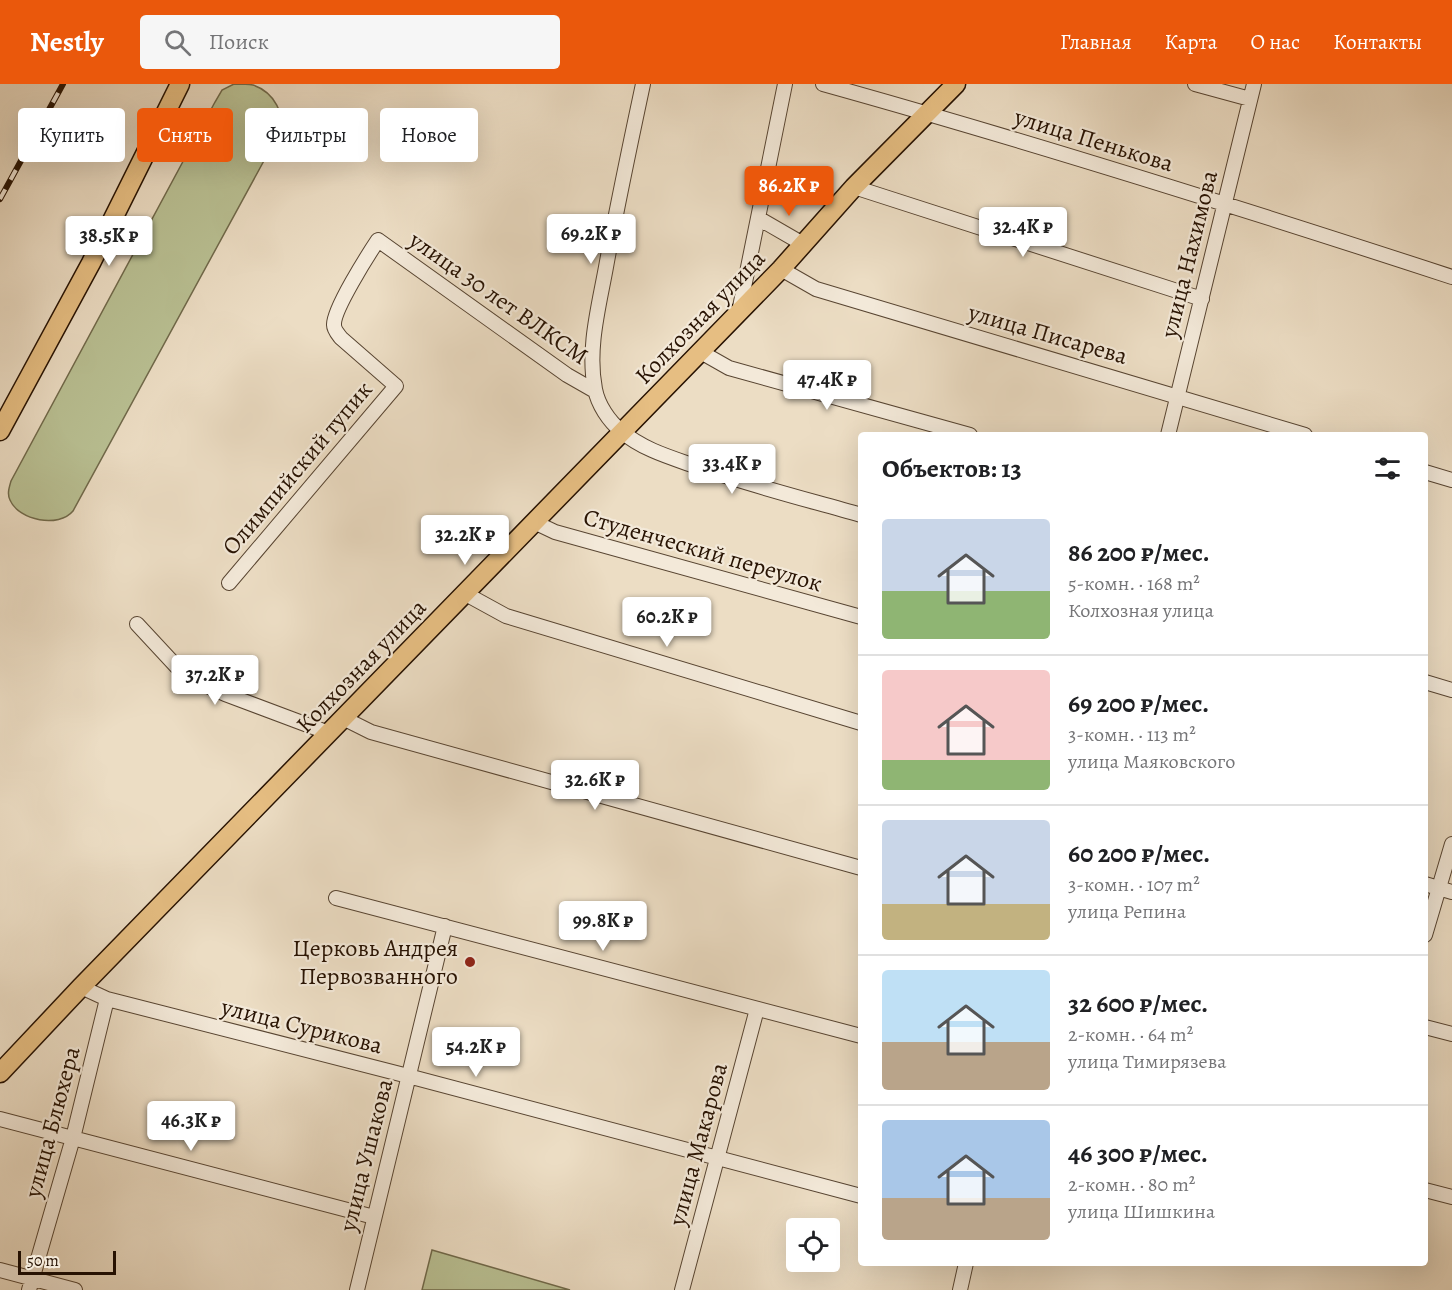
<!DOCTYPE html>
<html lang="ru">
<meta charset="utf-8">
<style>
body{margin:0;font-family:Alegreya,serif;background:#f6f6f6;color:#202124;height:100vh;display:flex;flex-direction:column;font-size:22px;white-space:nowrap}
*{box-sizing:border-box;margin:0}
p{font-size:20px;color:#757577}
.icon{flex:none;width:33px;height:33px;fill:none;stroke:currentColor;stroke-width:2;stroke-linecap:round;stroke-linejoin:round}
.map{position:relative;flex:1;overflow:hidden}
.sheet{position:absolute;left:858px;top:348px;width:570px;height:834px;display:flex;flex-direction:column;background:#fff;border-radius:6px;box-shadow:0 6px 24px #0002}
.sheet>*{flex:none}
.hud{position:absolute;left:18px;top:24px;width:570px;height:54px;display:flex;gap:12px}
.controls{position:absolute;left:786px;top:1134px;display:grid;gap:12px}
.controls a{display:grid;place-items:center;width:54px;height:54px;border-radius:6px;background:#fff;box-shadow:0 6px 24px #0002;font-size:30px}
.scale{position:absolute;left:18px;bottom:15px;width:98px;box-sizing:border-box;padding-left:6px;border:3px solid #271202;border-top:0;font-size:16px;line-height:21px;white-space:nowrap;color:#271202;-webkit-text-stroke:4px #f3e9d9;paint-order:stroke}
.price{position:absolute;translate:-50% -51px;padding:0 14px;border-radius:6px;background:#fff;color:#222;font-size:20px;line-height:39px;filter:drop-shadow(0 2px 3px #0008)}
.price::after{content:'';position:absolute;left:50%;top:36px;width:18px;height:14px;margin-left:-9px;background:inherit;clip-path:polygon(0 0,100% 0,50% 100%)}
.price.current{background:#ea580c;color:#fff}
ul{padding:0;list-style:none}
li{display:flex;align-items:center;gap:18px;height:150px;padding:0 24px}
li+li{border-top:2px solid #e0e0e0}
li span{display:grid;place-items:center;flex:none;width:168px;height:120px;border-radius:6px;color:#555}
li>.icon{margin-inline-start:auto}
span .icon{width:72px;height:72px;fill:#fffc;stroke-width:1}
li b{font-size:26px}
h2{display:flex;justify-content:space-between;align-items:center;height:72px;padding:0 24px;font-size:26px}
.tag{padding:0 21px;border-radius:6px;background:#fff;box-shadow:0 6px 24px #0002;font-size:21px;line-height:54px}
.tag.current{background:#ea580c;color:#fff}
header{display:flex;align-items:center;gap:36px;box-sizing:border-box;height:84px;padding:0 30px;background:#ea580c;color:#fff}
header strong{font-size:28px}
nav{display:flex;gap:33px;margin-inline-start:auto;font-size:21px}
.search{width:420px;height:54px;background:#f6f6f6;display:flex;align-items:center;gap:15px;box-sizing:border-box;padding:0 21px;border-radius:6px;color:#757577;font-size:22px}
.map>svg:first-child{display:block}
.green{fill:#b9c093;stroke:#70694a;stroke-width:1.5}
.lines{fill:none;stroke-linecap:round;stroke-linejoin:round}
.minor-casing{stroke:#584532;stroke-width:16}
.major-casing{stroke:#271202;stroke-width:21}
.minor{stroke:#f3e9d9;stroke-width:14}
.major{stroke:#e6be82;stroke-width:18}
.rail-casing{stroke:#271202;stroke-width:6}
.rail{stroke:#f3e9d9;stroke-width:4;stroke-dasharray:11;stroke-linecap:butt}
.poi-dot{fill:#8f2418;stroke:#f3e9d9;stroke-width:2}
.labels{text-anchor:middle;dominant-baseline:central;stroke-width:4.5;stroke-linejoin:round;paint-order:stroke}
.street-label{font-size:24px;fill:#271202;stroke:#f3e9d9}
.poi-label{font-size:24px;fill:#271202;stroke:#f3e9d9;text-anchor:end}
</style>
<header>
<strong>Nestly</strong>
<div class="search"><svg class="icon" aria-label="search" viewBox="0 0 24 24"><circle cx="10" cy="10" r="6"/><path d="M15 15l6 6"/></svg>Поиск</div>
<nav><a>Главная</a><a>Карта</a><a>О нас</a><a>Контакты</a></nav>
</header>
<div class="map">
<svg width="1452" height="1206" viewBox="0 0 1452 1206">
<rect width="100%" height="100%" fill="#ecddc4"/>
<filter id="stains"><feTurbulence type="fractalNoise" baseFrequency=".00333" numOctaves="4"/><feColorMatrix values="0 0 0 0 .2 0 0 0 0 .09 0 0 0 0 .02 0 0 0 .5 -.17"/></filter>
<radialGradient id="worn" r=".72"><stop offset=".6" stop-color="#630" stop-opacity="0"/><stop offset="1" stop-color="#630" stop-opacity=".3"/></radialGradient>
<!-- green -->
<path class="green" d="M234,0C240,0 247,0 253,1C274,8 287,31 278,51L73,427C59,444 19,437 10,416C7,410 9,404 11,397L215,18L222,6Z
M432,1166L570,1206H422Z"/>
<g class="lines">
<defs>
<path id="minor" d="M643,0C630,61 617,122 606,183C599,222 587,265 595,305C598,321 609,337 621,347C642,365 669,373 695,382C749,401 805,415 861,431
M823,0C1035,59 1244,125 1452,193
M1195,0L1250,15
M854,103L1202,215
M758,134L803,160
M781,185L816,205L1305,351
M739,228L785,0
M699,267L729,284L970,351
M1168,351L1254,0
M1425,388L1452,396
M534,438L555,448L861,533
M229,499L396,302L341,254C338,250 334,246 334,241C333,226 368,171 378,156L567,291L595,307
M464,509L506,532L861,639
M137,540L176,582L192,595L225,610L329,649
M1425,598L1452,606
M343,634L371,648L861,784
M1425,800L1452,808
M336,814L861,952
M1425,851L1452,760
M81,903L107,915L408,992L861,1112
M1425,943L1452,950
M0,1035L374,1133
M1425,1106L1452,1113
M0,1186L75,1206
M29,1206L73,1054L107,915
M357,1206L445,842
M682,1206L757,925
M960,1206L966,1179"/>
<path id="major" d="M0,347L91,179L180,0
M0,989L81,903L781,185L854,103L956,0"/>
</defs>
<!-- minor casing -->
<use href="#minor" class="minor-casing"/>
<!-- major casing -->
<use href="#major" class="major-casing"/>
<!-- minor -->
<use href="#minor" class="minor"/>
<!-- major -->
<use href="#major" class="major"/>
<defs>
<path id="rail" d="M0,115L63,0"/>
</defs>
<!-- rail casing -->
<use href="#rail" class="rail-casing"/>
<!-- rail -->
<use href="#rail" class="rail"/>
</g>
<!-- markers -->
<circle class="poi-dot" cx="470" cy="878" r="6"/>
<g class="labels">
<!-- street labels -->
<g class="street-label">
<text transform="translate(1094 56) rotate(17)">улица Пенькова</text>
<text transform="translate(1189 170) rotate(-76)">улица Нахимова</text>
<text transform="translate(499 214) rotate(35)">улица 30 лет ВЛКСМ</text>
<text transform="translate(700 233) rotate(-46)">Колхозная улица</text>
<text transform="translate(1048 250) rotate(16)">улица Писарева</text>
<text transform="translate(297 384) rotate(-50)">Олимпийский тупик</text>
<text transform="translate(703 466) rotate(16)">Студенческий переулок</text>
<text transform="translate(361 582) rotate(-46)">Колхозная улица</text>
<text transform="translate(302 942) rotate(14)">улица Сурикова</text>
<text transform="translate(52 1038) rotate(-75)">улица Блюхера</text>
<text transform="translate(698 1060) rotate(-75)">улица Макарова</text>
<text transform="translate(366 1071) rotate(-76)">улица Ушакова</text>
</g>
<!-- poi labels -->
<g class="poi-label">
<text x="458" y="864">Церковь Андрея<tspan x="458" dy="28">Первозванного</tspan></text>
</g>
</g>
<rect width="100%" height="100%" filter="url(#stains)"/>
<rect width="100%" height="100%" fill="url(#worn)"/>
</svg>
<div class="controls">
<a><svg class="icon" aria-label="locate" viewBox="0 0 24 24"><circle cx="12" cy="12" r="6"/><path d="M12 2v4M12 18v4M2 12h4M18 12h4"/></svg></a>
</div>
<div class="scale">50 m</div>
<b class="price current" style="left:789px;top:133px">86.2K ₽</b>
<b class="price" style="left:1023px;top:174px">32.4K ₽</b>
<b class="price" style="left:591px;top:181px">69.2K ₽</b>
<b class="price" style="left:109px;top:183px">38.5K ₽</b>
<b class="price" style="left:827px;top:327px">47.4K ₽</b>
<b class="price" style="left:732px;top:411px">33.4K ₽</b>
<b class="price" style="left:465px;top:482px">32.2K ₽</b>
<b class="price" style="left:667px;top:564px">60.2K ₽</b>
<b class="price" style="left:215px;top:622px">37.2K ₽</b>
<b class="price" style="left:595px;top:727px">32.6K ₽</b>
<b class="price" style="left:603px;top:868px">99.8K ₽</b>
<b class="price" style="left:476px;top:994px">54.2K ₽</b>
<b class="price" style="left:191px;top:1068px">46.3K ₽</b>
<div class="hud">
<a class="tag">Купить</a>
<a class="tag current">Снять</a>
<a class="tag">Фильтры</a>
<a class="tag">Новое</a>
</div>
<section class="sheet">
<h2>Объектов: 13<svg class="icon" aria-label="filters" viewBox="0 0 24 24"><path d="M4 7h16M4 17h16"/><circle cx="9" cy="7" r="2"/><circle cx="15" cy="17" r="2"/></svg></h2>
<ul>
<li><span style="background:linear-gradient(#c9d6e8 60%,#8fb573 0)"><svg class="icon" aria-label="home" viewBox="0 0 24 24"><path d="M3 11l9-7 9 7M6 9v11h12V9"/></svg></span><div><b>86 200 ₽/мес.</b><p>5-комн. · 168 m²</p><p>Колхозная улица</p></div></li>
<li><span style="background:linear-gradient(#f6c9c9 75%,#8fb573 0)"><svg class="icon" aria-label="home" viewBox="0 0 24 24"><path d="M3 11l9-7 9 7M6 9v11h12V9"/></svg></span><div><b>69 200 ₽/мес.</b><p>3-комн. · 113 m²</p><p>улица Маяковского</p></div></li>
<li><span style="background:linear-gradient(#c9d6e8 70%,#c2b280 0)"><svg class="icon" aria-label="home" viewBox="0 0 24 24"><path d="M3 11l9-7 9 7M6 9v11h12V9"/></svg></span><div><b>60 200 ₽/мес.</b><p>3-комн. · 107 m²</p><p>улица Репина</p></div></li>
<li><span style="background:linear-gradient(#bfe0f5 60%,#b9a48a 0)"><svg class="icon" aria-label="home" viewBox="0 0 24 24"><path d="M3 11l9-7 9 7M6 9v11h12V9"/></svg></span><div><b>32 600 ₽/мес.</b><p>2-комн. · 64 m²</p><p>улица Тимирязева</p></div></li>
<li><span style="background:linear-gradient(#a9c7e8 65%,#b9a48a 0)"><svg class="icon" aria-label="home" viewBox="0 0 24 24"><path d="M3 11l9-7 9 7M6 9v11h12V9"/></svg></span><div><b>46 300 ₽/мес.</b><p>2-комн. · 80 m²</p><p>улица Шишкина</p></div></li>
</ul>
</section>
</div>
